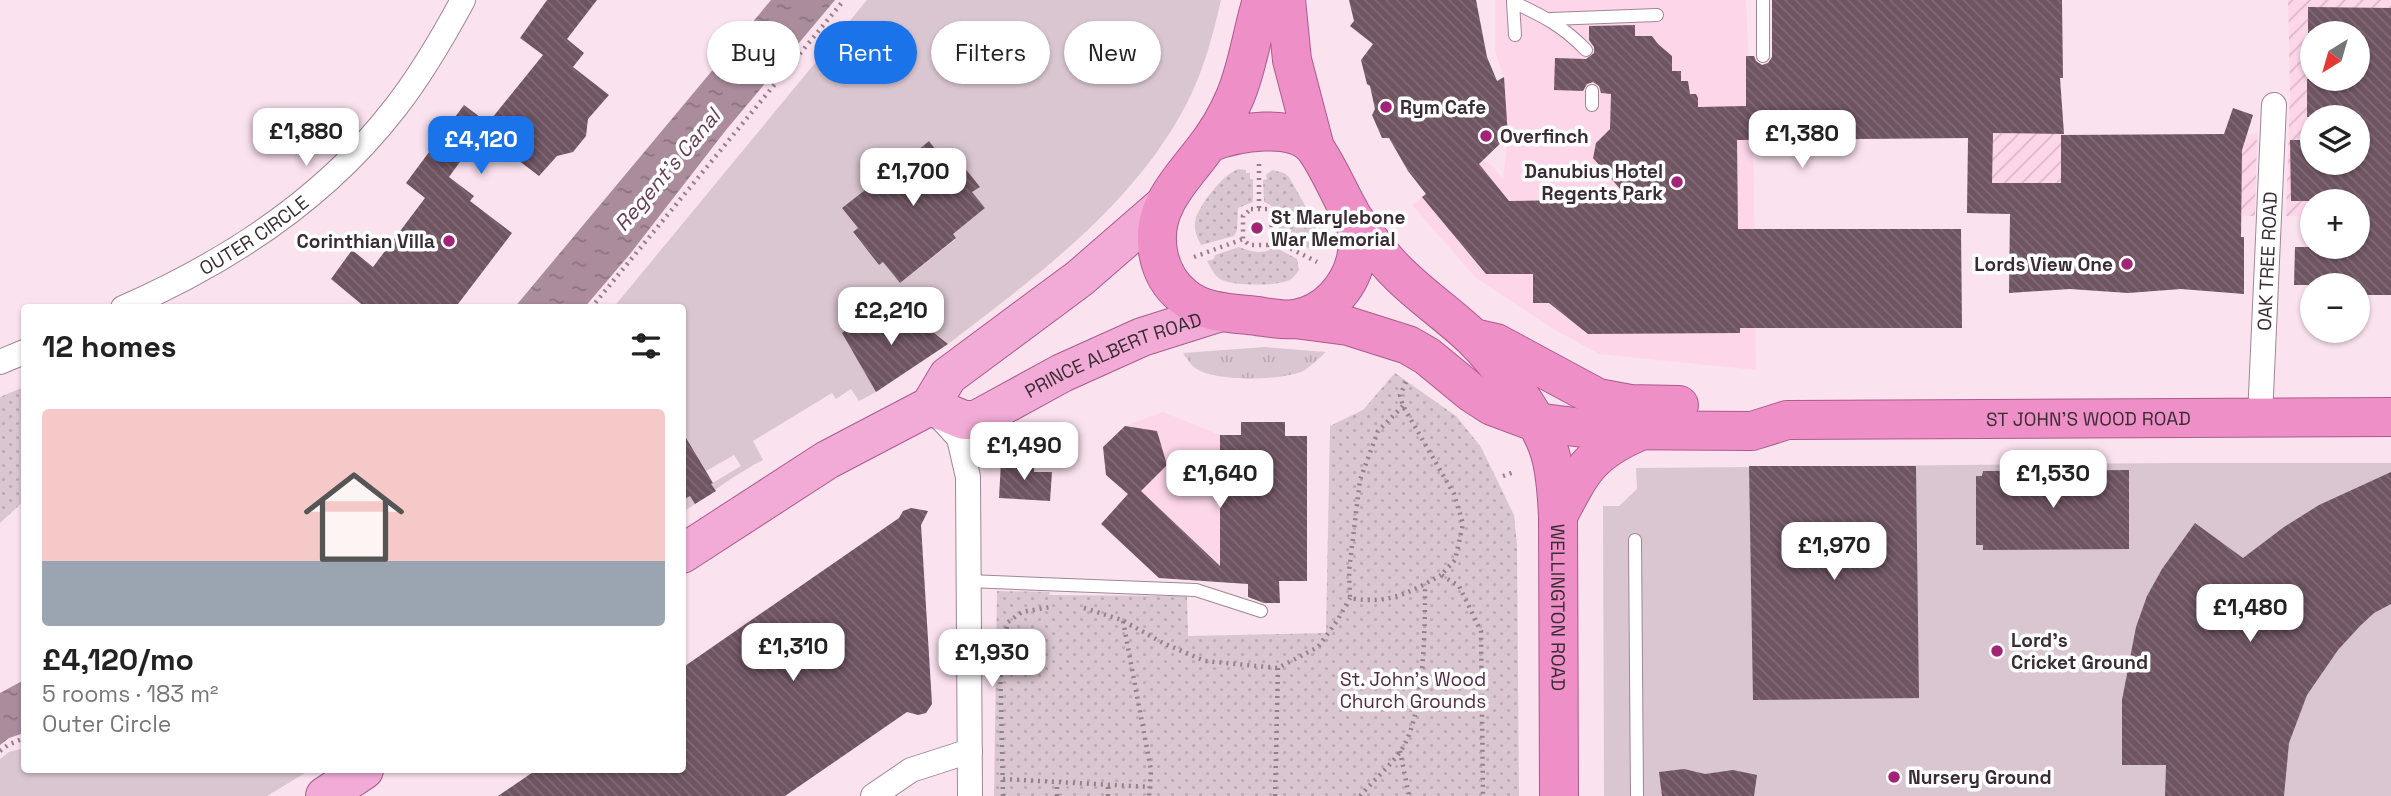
<!DOCTYPE html>
<meta charset="utf-8">
<style>
body{margin:0;font-family:"Space Grotesk",sans-serif;background:#f6f6f6;color:#222;height:100vh;display:flex;flex-direction:column;font-size:26px;white-space:nowrap}
*{box-sizing:border-box;margin:0}
p{font-size:23px;color:#767676}
.icon{flex:none;width:38px;height:38px;fill:none;stroke:currentColor;stroke-width:2;stroke-linecap:round;stroke-linejoin:round}
.map{position:relative;flex:1;overflow:hidden}
.panel{position:absolute;left:21px;top:304px;width:665px;height:469px;display:flex;flex-direction:column;background:#fff;border-radius:7px;box-shadow:0 2px 5px #0004}
.panel>*{flex:none}
.guide{position:absolute;left:707px;top:21px;width:665px;height:63px;display:flex;gap:14px}
.needle{width:46px;rotate:217deg}
.controls{position:absolute;left:2300px;top:21px;display:grid;gap:14px}
.controls a{display:grid;place-items:center;width:70px;height:70px;border-radius:50%;background:#fff;box-shadow:0 2px 5px #0004;font-size:35px}
.price{position:absolute;translate:-50% -60px;padding:0 16px;border-radius:14px;background:#fff;color:#222;font-size:23px;line-height:46px;filter:drop-shadow(0 2px 4px #0008)}
.price::after{content:'';position:absolute;left:50%;top:42px;width:21px;height:16px;margin-left:-10px;background:inherit;clip-path:polygon(0 0,100% 0,50% 100%)}
.price.active{background:#1a73e8;color:#fff}
ul{padding:0;list-style:none}
li{display:grid;align-content:center;gap:14px;height:371px;padding:0 21px}
li+li{border-top:2px solid #e0e0e0}
li span{display:grid;place-items:center;height:217px;border-radius:7px;color:#555}
li>.icon{margin-inline-start:auto}
span .icon{width:126px;height:126px;fill:#fffc;stroke-width:1}
li b{font-size:30px}
h2{display:flex;justify-content:space-between;align-items:center;height:84px;padding:0 21px;font-size:30px}
.chip{padding:0 24px;border-radius:32px;background:#fff;box-shadow:0 2px 5px #0004;font-size:24px;line-height:63px}
.chip.active{background:#1a73e8;color:#fff}
.map>svg:first-child{display:block}
.built{fill:#fdd6ea}
.industrial{fill:url(#industrial-furrows);fill-rule:evenodd}
.grass{fill:url(#grass-tufts)}
.park{fill:url(#park-dots)}
.garden{fill:#dac6d0;fill-rule:evenodd}
.water{fill:url(#water-ripples)}
.building{fill:url(#building-back-hatch)}
.lines{fill:none;stroke-linecap:round;stroke-linejoin:round}
.service-casing{stroke:#a18594;stroke-width:14}
.minor-casing{stroke:#a18594;stroke-width:26}
.primary-casing{stroke:#ac5a8b;stroke-width:40}
.trunk-casing{stroke:#ac5a8b;stroke-width:40}
.path{stroke:#93818a;stroke-width:4.5;stroke-dasharray:2 5;stroke-linecap:butt}
.service{stroke:#fff;stroke-width:12}
.minor{stroke:#fff;stroke-width:24}
.primary{stroke:#f2abd6;stroke-width:38}
.trunk{stroke:#ee8fc8;stroke-width:38}
.poi-dot{fill:#a22477;stroke:#fff;stroke-width:2.5}
.labels{text-anchor:middle;dominant-baseline:central;stroke-width:7;stroke-linejoin:round;paint-order:stroke}
.poi-label{font-size:19px;font-weight:bold;fill:#392d33;stroke:#fff;text-anchor:start}
.street-label{font-size:19px;fill:#392d33;stroke:#fff}
.park-label{font-size:19px;fill:#542a42;stroke:#fff}
.water-label{font-size:21px;font-style:italic;fill:#693c56;stroke:#fff}
</style>
<div class="map">
<svg width="2391" height="796" viewBox="0 0 2391 796">
<defs>
<pattern id="industrial-furrows" width="10" height="10" patternUnits="userSpaceOnUse" patternTransform="scale(1.75)"><rect width="10" height="10" fill="#fdd6ea"/><path d="M-1 1l2-2M0 10L10 0M9 11l2-2" fill="none" stroke="#dab8c9"/></pattern>
<pattern id="grass-tufts" width="24" height="20" patternUnits="userSpaceOnUse" patternTransform="scale(1.75)"><rect width="24" height="20" fill="#dac6d0"/><path d="M3 7l-1-3M5 7V3M7 7l1-3M15 17l-1-3M17 17v-4M19 17l1-3" fill="none" stroke="#bcaab3"/></pattern>
<pattern id="park-dots" width="8" height="8" patternUnits="userSpaceOnUse" patternTransform="scale(1.75)"><rect width="8" height="8" fill="#dac6d0"/><path d="M2 2h.1M6 6h.1" fill="none" stroke="#bcaab3" stroke-width="1.8" stroke-linecap="round"/></pattern>
<pattern id="water-ripples" width="26" height="14" patternUnits="userSpaceOnUse" patternTransform="scale(1.75)"><rect width="26" height="14" fill="#aa8c9c"/><path d="M2 4q2-2 4 0t4 0M15 11q2-2 4 0t4 0" fill="none" stroke="#8b7380"/></pattern>
<pattern id="building-back-hatch" width="6" height="6" patternUnits="userSpaceOnUse" patternTransform="scale(1.75)"><rect width="6" height="6" fill="#6f5462"/><path d="M-1 5l2 2M0 0l6 6M5-1l2 2" fill="none" stroke="#806a75"/></pattern>
</defs>
<rect width="100%" height="100%" fill="#fbe2ef"/>
<!-- built -->
<path class="built" d="M1495,0H1746L1754,181L1756,370L1599,354L1550,327L1476,278L1412,205L1475,155L1491,165L1503,179L1508,136L1504,77L1495,51Z
M1163,412L1220,435V581L1159,578L1101,524L1125,497L1121,488L1106,475L1103,447L1125,426Z"/>
<!-- industrial -->
<path class="industrial" d="M2288,0H2391V217L2357,201H2312V217L2286,216L2290,94ZM2312,33H2357V79H2312ZM2312,117H2357V163H2312Z
M2062,110L2064,135L2257,134L2255,216L1967,213L1969,112Z"/>
<!-- grass -->
<path class="grass" d="M1265,347L1326,352C1319,358 1312,365 1305,370C1285,381 1216,382 1197,369C1191,366 1187,358 1183,353Z"/>
<!-- park -->
<path class="park" d="M1239,169L1246,170V173H1250V179H1253V202L1238,208L1237,230L1234,236L1201,245C1196,236 1193,227 1196,218C1201,203 1224,173 1239,169Z
M1272,170L1284,173L1289,177L1316,225V239L1311,249L1279,235L1278,209L1264,202L1263,180L1267,179L1266,175Z
M1239,247C1252,252 1263,255 1275,247L1297,259L1299,270C1295,276 1293,279 1287,281C1275,286 1231,286 1220,279C1214,275 1211,268 1207,261L1214,259L1215,255Z
M1395,373L1456,416L1481,447L1514,515L1517,545L1519,796H994L997,591L1050,592L1049,595L1187,596L1188,636L1326,633L1330,426L1363,410Z
M24,387V501L0,523V397Z"/>
<!-- garden -->
<path class="garden" d="M867,0H1221C1213,35 1204,69 1188,101C1135,205 1038,275 948,344L920,322L908,317L856,323L843,333L876,392L859,401L851,389L836,399L832,393L753,441L763,460C735,474 709,495 683,512V501L690,496L695,503L715,491L711,484L741,466L734,455L706,471L683,432L682,308H613ZM929,142L943,159L952,152L979,187L972,192L985,208L953,234L956,239L900,283L883,262L879,265L853,233L858,228L842,208Z
M2172,463H2391V796H1604L1603,506H1619L1637,489L1636,468Z
M24,748V770H310L267,796H0V759L9,752Z"/>
<!-- water -->
<path class="water" d="M771,0H835L726,130L630,254L584,308H514Z
M24,680V733L9,738L0,745V693Z"/>
<!-- building -->
<path class="building" d="M547,0H597L567,39L584,53L573,67L609,95L588,119L586,136L573,152L557,156L539,176L506,151L500,159L475,141L449,177L474,196L470,201L512,233L455,308H366L331,279L352,250L373,267L425,198L406,183L464,105L488,123L543,55L520,38Z
M1349,0H1476L1487,57L1497,81L1504,77L1508,136L1479,164L1509,201L1629,199L1593,158L1596,143L1610,129L1611,94L1601,93L1599,86L1593,82L1587,84L1583,91L1554,90L1555,58L1586,59L1594,53V47L1589,40V26L1635,25V36H1652L1658,44L1672,56V71H1681V81H1688L1690,94H1696L1698,98V107L1746,106V56H1754L1756,61L1762,65L1768,63L1772,57V0H2062L2063,78H2060L2064,134L1993,133L1992,183H2061V135L2224,134L2233,108L2253,115L2242,150L2241,237H2244V294L2181,289L2128,293L2070,289L2009,293L2010,214L1967,213L1968,138L1737,140L1738,229H1961L1962,328H1740V333L1588,334L1549,303H1533V274H1486L1422,197L1426,194L1408,171L1389,138H1382L1372,115L1375,109L1370,86L1367,84L1361,60L1373,44L1350,26L1354,21Z
M2308,7L2391,8V295H2357V285H2294L2295,247H2357V201H2291L2290,140H2312V163H2357V117H2307V79H2357V33H2308Z
M929,141L943,159L952,152L980,187L972,192L985,208L953,234L956,238L900,283L883,262L879,265L853,232L858,228L842,208L874,183L871,169L881,151L893,150L911,156Z
M900,313L920,322L948,344L876,392L842,333L856,323Z
M1241,422H1285V436H1307V581H1279L1280,603H1264L1248,597V584L1159,578L1101,524L1128,494L1106,475L1103,447L1125,426L1157,431L1167,465L1141,491L1220,566V435H1241Z
M682,431L713,483L711,484L716,491L695,504L690,496L682,501Z
M1001,462L1034,463V472H1052L1050,501L999,498Z
M1749,466H1916L1919,698L1753,700Z
M2129,470V549L1983,550V545H1976V476H1982L1983,471Z
M2391,472V604L2374,613L2360,626L2338,650L2307,695L2289,743L2284,796H2165L2166,765H2122V700L2136,627L2147,596L2162,569L2195,523L2243,558L2284,527L2319,505Z
M911,508L928,511L921,525L932,704L926,713L918,715L907,712L785,796H498L536,770H682V668L899,518L903,511Z
M1684,769L1705,774L1733,770L1757,775L1754,796H1662L1659,772Z"/>
<g class="lines">
<defs>
<path id="service" d="M1513,0V2C1543,16 1563,26 1586,50
M1763,0V56
M1513,2L1515,35
M1551,19L1657,15
M1592,105V91
M1635,540L1637,796
M968,581L1196,590L1261,611"/>
<g id="minor">
<path id="s1" d="M123,308C228,262 325,199 395,108C421,75 443,37 463,0"/>
<path d="M0,362L24,352"/>
<path d="M937,414L959,438L968,477L970,796"/>
<path id="s2" d="M2260,417L2274,105"/>
<path d="M873,796L911,770L970,751"/>
</g>
<g id="primary">
<path id="s3" d="M930,406L964,420H976L1062,373L1142,337L1221,312"/>
<path d="M682,554L827,460L930,406L948,376L1080,278L1165,204"/>
<path d="M325,796L364,770"/>
</g>
<g id="trunk">
<path d="M1286,0L1292,60L1315,148"/>
<path d="M1209,143C1236,132 1293,122 1314,147C1326,162 1340,195 1350,212C1358,226 1359,244 1356,259C1349,288 1326,314 1295,319C1281,321 1262,316 1248,315C1225,313 1200,311 1183,296C1156,274 1150,234 1165,204C1174,185 1190,168 1202,152C1215,136 1227,116 1235,97C1248,67 1252,32 1262,0"/>
<path id="s4" d="M1355,220C1369,239 1382,258 1399,274C1422,297 1449,315 1472,337C1499,363 1542,421 1551,457C1556,476 1557,496 1558,516L1559,796"/>
<path id="s5" d="M1295,319L1348,326L1408,345L1427,356L1472,393L1492,406L1535,422L1599,430L1752,431L1787,420L2391,417"/>
<path d="M1478,339L1496,343L1598,398L1630,404L1679,405"/>
<path d="M1558,516C1582,470 1590,453 1638,432"/>
</g>
</defs>
<!-- service casing -->
<use href="#service" class="service-casing"/>
<!-- minor casing -->
<use href="#minor" class="minor-casing"/>
<!-- primary casing -->
<use href="#primary" class="primary-casing"/>
<!-- trunk casing -->
<use href="#trunk" class="trunk-casing"/>
<!-- path -->
<path class="path" d="M1259,208V164
M1251,209H1269L1271,211L1272,239L1268,245H1249L1243,239V216Z
M1272,239L1317,262
M1194,257L1243,239
M591,308L844,0
M1406,382L1400,395L1403,406L1454,494L1463,524L1455,560L1441,575L1459,586L1481,631L1483,796
M1403,406L1378,431L1360,480L1349,571L1350,598C1388,605 1409,593 1441,575
M1503,476L1514,472
M1084,608L1122,620L1163,643L1205,661L1278,668L1318,647L1337,621L1350,598
M1123,621L1151,770L1149,796
M0,751L8,745L24,738
M1400,751L1409,796
M1003,779L1150,787
M1003,796L1000,657L1008,622L1022,612L1050,607
M1057,796V782
M1108,796V785
M1275,796L1278,668
M1360,796C1373,781 1388,768 1400,752C1425,717 1425,627 1425,584"/>
<!-- service -->
<use href="#service" class="service"/>
<!-- minor -->
<use href="#minor" class="minor"/>
<!-- primary -->
<use href="#primary" class="primary"/>
<!-- trunk -->
<use href="#trunk" class="trunk"/>
</g>
<!-- markers -->
<g class="poi-dot">
<circle cx="1386" cy="107" r="7"/>
<circle cx="1486" cy="136" r="7"/>
<circle cx="1677" cy="182" r="7"/>
<circle cx="1257" cy="228" r="7"/>
<circle cx="449" cy="241" r="7"/>
<circle cx="2127" cy="264" r="7"/>
<circle cx="1997" cy="651" r="7"/>
<circle cx="1894" cy="777" r="7"/>
</g>
<g class="labels">
<!-- poi labels -->
<g class="poi-label">
<text x="1400" y="107">Rym Cafe</text>
<text x="1500" y="136">Overfinch</text>
<text x="1663" y="171" text-anchor="end">Danubius Hotel<tspan x="1663" dy="22">Regents Park</tspan></text>
<text x="1271" y="217">St Marylebone<tspan x="1271" dy="22">War Memorial</tspan></text>
<text x="435" y="241" text-anchor="end">Corinthian Villa</text>
<text x="2113" y="264" text-anchor="end">Lords View One</text>
<text x="2011" y="640">Lord's<tspan x="2011" dy="22">Cricket Ground</tspan></text>
<text x="1908" y="777">Nursery Ground</text>
</g>
<!-- street labels -->
<g class="street-label">
<text stroke="none"><textPath href="#s1" startOffset="150">OUTER CIRCLE</textPath></text>
<text stroke="none"><textPath href="#s2" startOffset="156">OAK TREE ROAD</textPath></text>
<text stroke="none"><textPath href="#s3" startOffset="201">PRINCE ALBERT ROAD</textPath></text>
<text stroke="none"><textPath href="#s5" startOffset="822">ST JOHN'S WOOD ROAD</textPath></text>
<text stroke="none"><textPath href="#s4" startOffset="462">WELLINGTON ROAD</textPath></text>
</g>
<!-- park labels -->
<g class="park-label">
<text x="1413" y="679">St. John's Wood<tspan x="1413" dy="22">Church Grounds</tspan></text>
</g>
<!-- water labels -->
<g class="water-label">
<text transform="translate(667 170) rotate(-50)">Regent's Canal</text>
</g>
</g>
</svg>
<div class="controls">
<a><svg class="needle" viewBox="-14 -14 28 28"><path d="M0-13l5 13h-10z" fill="#e53935"/><path d="M0 13l5-13h-10z" fill="#767676"/></svg></a>
<a><svg class="icon" aria-label="layers" viewBox="0 0 24 24"><path d="M12 4l9 5-9 5-9-5zM3 14l9 5 9-5"/></svg></a>
<a>+</a>
<a>−</a>
</div>
<b class="price" style="left:306px;top:168px">£1,880</b>
<b class="price" style="left:1802px;top:170px">£1,380</b>
<b class="price active" style="left:481px;top:176px">£4,120</b>
<b class="price" style="left:913px;top:208px">£1,700</b>
<b class="price" style="left:891px;top:347px">£2,210</b>
<b class="price" style="left:1024px;top:482px">£1,490</b>
<b class="price" style="left:1220px;top:510px">£1,640</b>
<b class="price" style="left:2053px;top:510px">£1,530</b>
<b class="price" style="left:1834px;top:582px">£1,970</b>
<b class="price" style="left:2250px;top:644px">£1,480</b>
<b class="price" style="left:793px;top:683px">£1,310</b>
<b class="price" style="left:992px;top:689px">£1,930</b>
<div class="guide">
<a class="chip">Buy</a>
<a class="chip active">Rent</a>
<a class="chip">Filters</a>
<a class="chip">New</a>
</div>
<section class="panel">
<h2>12 homes<svg class="icon" aria-label="filters" viewBox="0 0 24 24"><path d="M4 7h16M4 17h16"/><circle cx="9" cy="7" r="2"/><circle cx="15" cy="17" r="2"/></svg></h2>
<ul>
<li><span style="background:linear-gradient(#f6c9c9 70%,#9aa5b1 0)"><svg class="icon" aria-label="home" viewBox="0 0 24 24"><path d="M3 11l9-7 9 7M6 9v11h12V9"/></svg></span><div><b>£4,120/mo</b><p>5 rooms · 183 m²</p><p>Outer Circle</p></div></li>
</ul>
</section>
</div>
